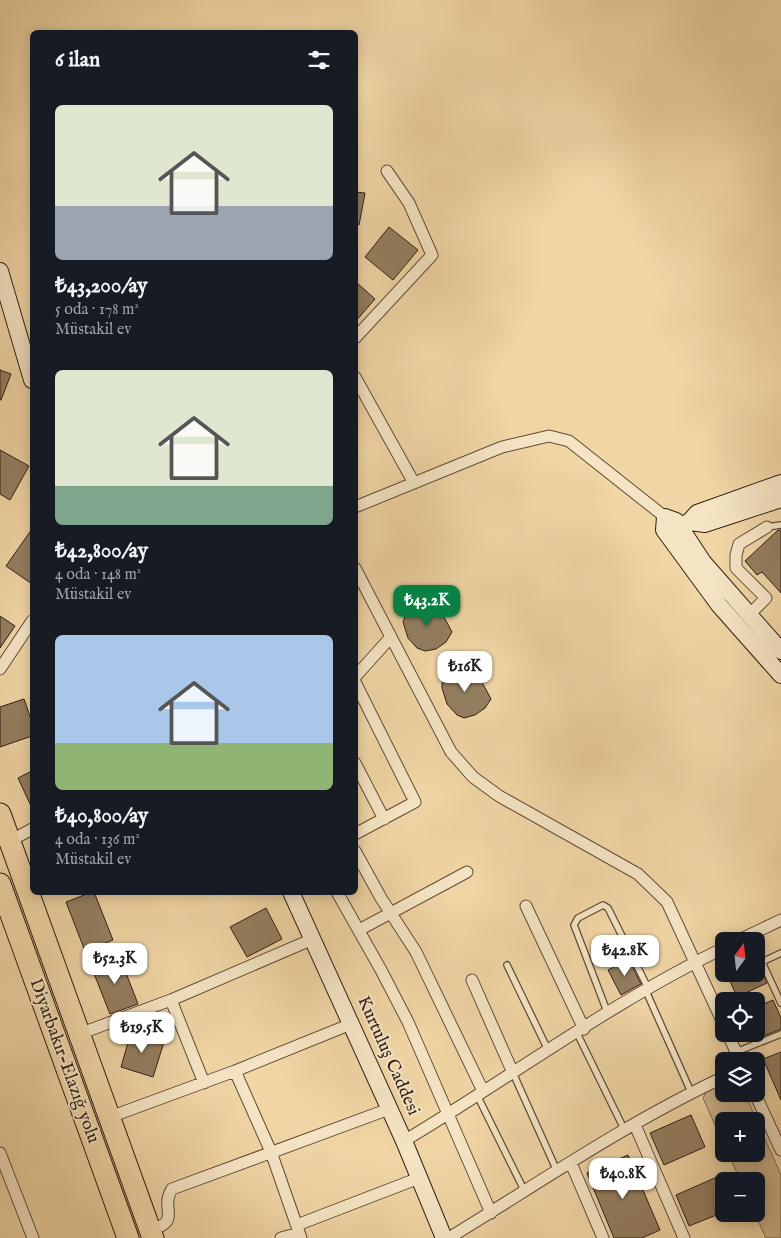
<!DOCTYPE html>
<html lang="tr">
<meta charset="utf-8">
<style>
body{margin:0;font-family:"IM FELL English",serif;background:#20242c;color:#f1f3f6;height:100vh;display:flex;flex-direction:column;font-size:19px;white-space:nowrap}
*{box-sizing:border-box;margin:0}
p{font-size:16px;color:#9ea1a6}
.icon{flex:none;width:28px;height:28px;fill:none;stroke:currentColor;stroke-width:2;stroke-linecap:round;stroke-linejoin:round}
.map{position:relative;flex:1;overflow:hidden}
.drawer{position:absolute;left:30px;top:30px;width:328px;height:865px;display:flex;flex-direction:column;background:#171b24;border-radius:8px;box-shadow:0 2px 12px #0003}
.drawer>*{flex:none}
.needle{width:32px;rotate:15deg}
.fabs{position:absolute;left:715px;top:932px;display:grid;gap:10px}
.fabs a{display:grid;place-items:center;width:50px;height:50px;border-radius:8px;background:#171b24;box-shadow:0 2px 12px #0003;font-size:25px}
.price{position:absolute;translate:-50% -42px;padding:0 11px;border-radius:10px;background:#fff;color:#222;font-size:16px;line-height:32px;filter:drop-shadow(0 1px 2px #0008)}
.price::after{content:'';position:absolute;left:50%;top:30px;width:15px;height:11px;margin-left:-8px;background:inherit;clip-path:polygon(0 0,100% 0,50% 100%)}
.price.active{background:#0b8043;color:#fff}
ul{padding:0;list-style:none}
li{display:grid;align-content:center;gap:10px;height:265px;padding:0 25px}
li span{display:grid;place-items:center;height:155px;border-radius:8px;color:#555}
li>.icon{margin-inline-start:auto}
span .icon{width:90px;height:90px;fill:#fffc;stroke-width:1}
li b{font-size:21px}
h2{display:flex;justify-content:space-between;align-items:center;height:60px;padding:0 25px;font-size:21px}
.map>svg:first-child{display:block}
.green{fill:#cfb68d;stroke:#806a51}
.building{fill:#947e60;stroke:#301f15}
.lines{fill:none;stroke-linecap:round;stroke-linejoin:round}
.lane-casing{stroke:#604c39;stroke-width:8}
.street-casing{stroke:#604c39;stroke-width:13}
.secondary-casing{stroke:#301f15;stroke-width:18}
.highway-casing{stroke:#301f15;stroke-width:23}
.lane{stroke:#f5e4c4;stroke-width:5.5}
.street{stroke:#f5e4c4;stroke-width:11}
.secondary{stroke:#f5e4c4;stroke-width:16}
.highway{stroke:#f0d5a5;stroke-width:21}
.labels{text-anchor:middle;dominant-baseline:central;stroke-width:4;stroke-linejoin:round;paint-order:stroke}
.street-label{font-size:18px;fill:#301f15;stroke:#f5e4c4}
</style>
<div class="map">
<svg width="781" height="1238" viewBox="0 0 781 1238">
<rect width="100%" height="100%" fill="#f0d5a5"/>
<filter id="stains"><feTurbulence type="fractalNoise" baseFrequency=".004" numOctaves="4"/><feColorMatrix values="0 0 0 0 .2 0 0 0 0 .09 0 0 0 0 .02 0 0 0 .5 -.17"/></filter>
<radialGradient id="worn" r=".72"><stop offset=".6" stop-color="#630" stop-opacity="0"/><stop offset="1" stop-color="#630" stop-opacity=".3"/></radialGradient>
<!-- green -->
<path class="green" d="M724,1084V1094H745L781,1175V1238H766L755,1214L756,1181H741L728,1154H756V1121H724V1145L703,1098L706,1092Z"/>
<!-- building -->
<path class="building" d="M355,192L365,193L359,225H355Z
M389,227L418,250L393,280L365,257Z
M355,281L375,299L355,322Z
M0,370L11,374L1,400H0Z
M0,450L29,466L10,500L0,494Z
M32,529V584L6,566Z
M778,530H781V593L762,572L757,575L745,561Z
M427,602L437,604L452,632L446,642L436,649L425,651L417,648L408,638L403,622L407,612L420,603Z
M0,616L15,626L0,648Z
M466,668L476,671L491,699L485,708L475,715L464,718L457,715L447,704L442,688V683L446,678L459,669Z
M24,699L32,722V736L0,747V707Z
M32,771V808L18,778Z
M92,892H94L113,940L85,951L66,902Z
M266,908L282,939L247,957L230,927Z
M119,955L138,1004L110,1014L91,966Z
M629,960L641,984L621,995L608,970Z
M756,960L767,983L737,997L727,974H756Z
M773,1000L781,1018V1029L756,1039V1007Z
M131,1032L164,1042L153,1077L121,1067Z
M781,1052V1100L763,1059Z
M691,1115L705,1147L664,1165L650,1133Z
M628,1155L660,1230L642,1238H614L587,1173Z
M717,1177L724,1192V1212L689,1226L676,1195Z"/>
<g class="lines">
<defs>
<path id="lane" d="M767,527L781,525
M781,953L762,962L781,1003
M507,965L548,1050
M646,991L691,1092
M608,1014L574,925L578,918L603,905L608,908L648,988
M577,1033L625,1131
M736,1052L781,1034
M513,1073L557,1171
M477,1095L524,1190"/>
<path id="street" d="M355,338L432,255L409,203L387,171
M355,377L414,483
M355,507L502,447L549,436L569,441L665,517
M355,568L451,752L473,777L499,796L638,874L667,902L724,1025
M749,615L766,598L736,568V555L739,544L767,527
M0,669L32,621
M355,677L390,638
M355,682L415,802L355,834
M355,763L384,819
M10,841L32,829
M355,851L381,898L416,952L483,1091
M337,892L381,970L408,1022L491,1213
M526,906L584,1029
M359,930L467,872
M737,941L781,920
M472,980L513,1073
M171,1000L204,1083
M79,1034L171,1000L313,939
M728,1034L740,1061
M235,1071L271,1152L301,1238
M755,1094L781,1150
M110,1117L235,1071L351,1024
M635,1125L684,1238
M404,1141C511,1077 612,1002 724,948
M0,1153L33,1238
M571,1163L603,1238
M297,1225L419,1178
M150,1230C183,1221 159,1209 172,1189L389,1109
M281,1238L299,1233
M449,1238C539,1183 628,1122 724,1077"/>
<path id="secondary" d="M0,271L32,380
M689,522L705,524L781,499
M668,529L689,522L697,513L781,483
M781,651L703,562L676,521L665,517L664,530L719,605L781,675
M291,892L404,1141L444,1238"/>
<path id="highway" d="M0,814L153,1238
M0,884L128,1238"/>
</defs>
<!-- lane casing -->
<use href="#lane" class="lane-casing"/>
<!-- street casing -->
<use href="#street" class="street-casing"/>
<!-- secondary casing -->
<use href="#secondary" class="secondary-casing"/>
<!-- highway casing -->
<use href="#highway" class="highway-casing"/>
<!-- lane -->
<use href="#lane" class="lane"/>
<!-- street -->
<use href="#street" class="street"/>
<!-- secondary -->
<use href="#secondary" class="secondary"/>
<!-- highway -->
<use href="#highway" class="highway"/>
</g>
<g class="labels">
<!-- street labels -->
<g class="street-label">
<text transform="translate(388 1056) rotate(66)">Kurtuluş Caddesi</text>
<text transform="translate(64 1061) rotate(70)">Diyarbakır-Elazığ yolu</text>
</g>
</g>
<rect width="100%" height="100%" filter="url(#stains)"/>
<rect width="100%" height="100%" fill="url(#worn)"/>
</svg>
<div class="fabs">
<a><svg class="needle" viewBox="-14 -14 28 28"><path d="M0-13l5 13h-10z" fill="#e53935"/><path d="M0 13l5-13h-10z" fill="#9ea1a6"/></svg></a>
<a><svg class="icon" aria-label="locate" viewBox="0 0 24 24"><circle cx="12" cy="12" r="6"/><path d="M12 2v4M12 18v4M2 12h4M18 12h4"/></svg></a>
<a><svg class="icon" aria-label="layers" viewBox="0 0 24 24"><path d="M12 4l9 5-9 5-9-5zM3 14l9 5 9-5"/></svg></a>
<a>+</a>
<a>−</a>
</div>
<b class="price active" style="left:427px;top:627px">₺43.2K</b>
<b class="price" style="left:465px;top:693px">₺16K</b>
<b class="price" style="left:625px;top:977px">₺42.8K</b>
<b class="price" style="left:115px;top:985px">₺52.3K</b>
<b class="price" style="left:142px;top:1054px">₺19.5K</b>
<b class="price" style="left:623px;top:1200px">₺40.8K</b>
<section class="drawer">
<h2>6 ilan<svg class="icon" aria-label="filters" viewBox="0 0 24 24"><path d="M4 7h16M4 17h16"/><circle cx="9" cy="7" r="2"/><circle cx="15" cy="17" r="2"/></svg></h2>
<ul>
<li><span style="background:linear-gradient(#dfe7d0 65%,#9aa5b1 0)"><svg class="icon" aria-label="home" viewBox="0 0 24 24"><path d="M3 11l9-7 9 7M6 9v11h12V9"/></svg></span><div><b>₺43,200/ay</b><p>5 oda · 178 m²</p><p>Müstakil ev</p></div></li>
<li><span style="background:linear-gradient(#dfe7d0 75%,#7fa58c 0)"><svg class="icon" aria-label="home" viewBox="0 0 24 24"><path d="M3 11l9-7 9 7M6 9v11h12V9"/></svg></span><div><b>₺42,800/ay</b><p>4 oda · 148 m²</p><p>Müstakil ev</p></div></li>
<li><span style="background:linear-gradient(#a9c7e8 70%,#8fb573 0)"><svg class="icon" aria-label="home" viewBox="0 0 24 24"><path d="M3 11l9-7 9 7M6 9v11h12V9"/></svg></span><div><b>₺40,800/ay</b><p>4 oda · 136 m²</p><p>Müstakil ev</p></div></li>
</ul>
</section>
</div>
